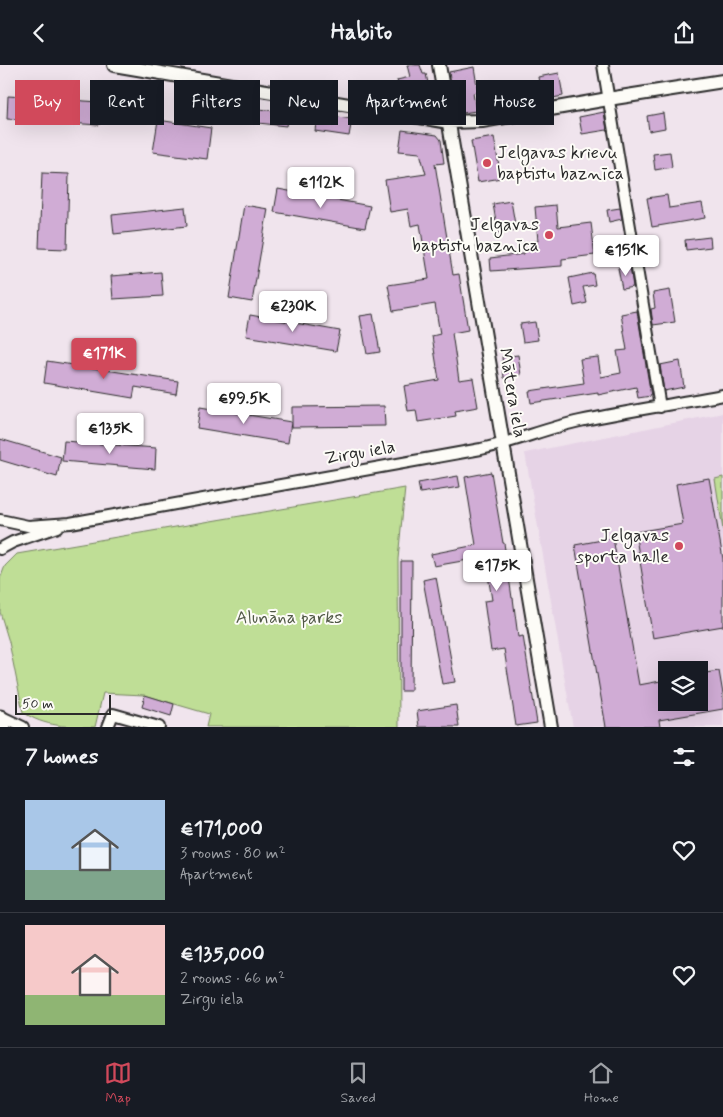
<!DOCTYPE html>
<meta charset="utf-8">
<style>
body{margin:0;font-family:Mynerve,sans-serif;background:#20242c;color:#f1f3f6;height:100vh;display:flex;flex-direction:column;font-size:19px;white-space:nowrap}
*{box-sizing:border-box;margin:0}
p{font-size:16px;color:#9ea1a6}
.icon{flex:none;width:28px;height:28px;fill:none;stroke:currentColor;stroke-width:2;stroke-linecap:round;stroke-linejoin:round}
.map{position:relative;height:662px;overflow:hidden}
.drawer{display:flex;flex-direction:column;background:#171b24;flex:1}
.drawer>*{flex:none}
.hud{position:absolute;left:15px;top:15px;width:694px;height:45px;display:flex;gap:10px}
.fabs{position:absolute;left:658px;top:596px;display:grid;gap:10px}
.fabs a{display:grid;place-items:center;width:50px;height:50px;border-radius:0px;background:#171b24;box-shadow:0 5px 20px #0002;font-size:25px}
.scale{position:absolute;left:15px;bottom:12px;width:96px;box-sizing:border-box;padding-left:5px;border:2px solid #2b2b2b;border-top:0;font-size:14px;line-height:18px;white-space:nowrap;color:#2b2b2b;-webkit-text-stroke:4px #fdfcf7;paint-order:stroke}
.price{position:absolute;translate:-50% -42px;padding:0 11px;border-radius:5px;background:#fff;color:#222;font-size:16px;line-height:32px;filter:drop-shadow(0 1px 2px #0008)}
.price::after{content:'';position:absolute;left:50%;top:30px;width:15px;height:11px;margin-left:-8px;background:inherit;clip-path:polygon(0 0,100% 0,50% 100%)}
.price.selected{background:#d1495b;color:#fff}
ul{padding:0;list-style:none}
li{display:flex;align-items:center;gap:15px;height:125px;padding:0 25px}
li+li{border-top:1px solid #363941}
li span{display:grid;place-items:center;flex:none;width:140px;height:100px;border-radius:0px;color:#555}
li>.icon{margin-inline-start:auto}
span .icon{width:60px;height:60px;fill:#fffc;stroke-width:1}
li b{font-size:21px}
h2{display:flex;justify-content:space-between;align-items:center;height:60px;padding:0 25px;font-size:21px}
.chip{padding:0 18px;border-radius:0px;background:#171b24;box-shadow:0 5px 20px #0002;font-size:18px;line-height:45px}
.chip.selected{background:#d1495b;color:#fff}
header{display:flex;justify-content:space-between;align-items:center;height:65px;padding:0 25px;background:#171b24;font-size:22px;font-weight:700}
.menu{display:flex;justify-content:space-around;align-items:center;height:70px;border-top:1px solid #363941;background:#171b24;font-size:14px;color:#9ea1a6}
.menu a{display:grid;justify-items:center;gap:2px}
.menu .selected{color:#d1495b}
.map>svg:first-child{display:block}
.built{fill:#e6d3e6;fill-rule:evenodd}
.green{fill:#bfde96;stroke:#758460}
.building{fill:#d0acd5;stroke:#2b2b2b}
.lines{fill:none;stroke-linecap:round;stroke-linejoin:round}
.minor-casing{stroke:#2b2b2b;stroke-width:14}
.tertiary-casing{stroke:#2b2b2b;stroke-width:16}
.secondary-casing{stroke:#2b2b2b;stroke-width:19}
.minor{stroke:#fdfcf7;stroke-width:10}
.tertiary{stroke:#fdfcf7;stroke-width:12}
.secondary{stroke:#fdfcf7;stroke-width:15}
.poi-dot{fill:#d1495b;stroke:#fdfcf7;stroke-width:2}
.labels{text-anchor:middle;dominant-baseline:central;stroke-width:4;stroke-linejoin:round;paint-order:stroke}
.poi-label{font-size:18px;fill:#2b2b2b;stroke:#fdfcf7;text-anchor:end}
.street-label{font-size:18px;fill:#2b2b2b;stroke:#fdfcf7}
.park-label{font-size:18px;fill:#505846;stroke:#fdfcf7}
</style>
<header><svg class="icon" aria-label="back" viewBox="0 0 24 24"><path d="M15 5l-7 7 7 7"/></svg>Habito<svg class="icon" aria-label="share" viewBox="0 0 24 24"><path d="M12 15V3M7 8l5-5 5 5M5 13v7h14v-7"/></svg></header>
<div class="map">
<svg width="723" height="662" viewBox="0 0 723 662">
<rect width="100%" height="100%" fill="#f0e4ed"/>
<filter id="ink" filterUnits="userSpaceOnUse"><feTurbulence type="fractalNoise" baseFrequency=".02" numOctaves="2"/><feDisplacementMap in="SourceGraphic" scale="10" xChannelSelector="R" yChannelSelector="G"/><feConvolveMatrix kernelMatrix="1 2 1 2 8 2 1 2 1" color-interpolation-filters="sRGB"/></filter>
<g filter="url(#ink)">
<!-- built -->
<path class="built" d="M723,348V662H573L525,388ZM666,605H699V638H666Z"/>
<!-- green -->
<path class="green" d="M723,412V465L715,414Z
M405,423L398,494L399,662H206L209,649L144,630L103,628L95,662C69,662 44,662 23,647L9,577L0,547V514L5,501L17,489Z"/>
<!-- building -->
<path class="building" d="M407,0H420L423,9H426L432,36L427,41L402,37L397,15L410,12Z
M474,2L478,27L473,28L476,46L456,49L449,7Z
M559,8L563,31L542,35L538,12Z
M8,31L100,37L99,60L7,54Z
M260,44L288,48L286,61L258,58Z
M604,47L607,65L582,69L579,52Z
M663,48L665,63L649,66L647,51Z
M317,49L352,54L349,71L315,66Z
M158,55L211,63L207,94L153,87Z
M402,65L437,70L441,75L444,98L435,99L453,210L459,209L468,265L452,268L459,315L473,313L478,342L455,346L456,351L418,357L416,345L408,346L404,321L439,315L432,271L440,269L435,239L393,246L388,220L429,214L420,159L411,161L408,144L390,147L385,115L426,109L420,88L399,86Z
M494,72L501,113L478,117L471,76Z
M670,87L672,102L655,105L653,89Z
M42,108L69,109L67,184L39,183Z
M278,124L370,141L365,163L274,147Z
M667,130L669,143L702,138L705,153L652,162L647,133Z
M511,136L516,165L498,168L493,139Z
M244,140L268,144L252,237L229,233Z
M556,140L558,162L591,158L595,190L562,194V201L491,206L490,193L524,189L523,178L538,176L535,142Z
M185,142L187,161L114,169L112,150Z
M620,143L622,154L609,157L607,145Z
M710,172L711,182L686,185L685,175Z
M630,201L633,222L622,224L618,203Z
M161,207L163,231L113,234L111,211Z
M593,208L595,220L583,222L587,238L574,241L569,213Z
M670,225L675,257L653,260L651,244L655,243L653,228Z
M637,246L651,331L638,333L636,322L598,330V328L531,338L529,326L584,318L580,294L598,292L601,312L621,308L617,286L627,285L621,249Z
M373,249L380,287L367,289L360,251Z
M250,250L340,266L336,286L246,271Z
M535,257L538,275L523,277L520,259Z
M518,290L521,310L504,313L502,292Z
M47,296L178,316L176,329L135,322L133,333L44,318Z
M680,296L684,322L664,326L660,300Z
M384,341L385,361L292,362V342Z
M200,342L291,357L288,378L197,363Z
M0,374L61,392L57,412L0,395Z
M64,376L156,383L155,404L62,396Z
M491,407L503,478H504L512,533H513L518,572L523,571L537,658L516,661L504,584L491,586L484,536L492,535L485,492L434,501L431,489L476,480L465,412Z
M458,411L460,422L420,428L418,418Z
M709,413L723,494V561L653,573L635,467L683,459L676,419Z
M613,473L639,620L666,615V638H699V609L719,606L723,629V644L659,655L660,662H606L575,480Z
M401,496H412L411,626H401Z
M436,512L455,617L442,619L423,515Z
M145,630L174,639L171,651L142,642Z
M456,640L459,662H419L417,646Z"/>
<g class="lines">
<defs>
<path id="minor" d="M603,0L660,342
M0,455L28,461L70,458L481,384C515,377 546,363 580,356C627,346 675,339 723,330
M0,484L13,477L57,462
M0,651L23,662
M108,662L113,649L159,662"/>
<path id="tertiary" d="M114,0L449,57L482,56L608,34L723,16
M439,0L551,662"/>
<path id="secondary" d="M0,653L3,662"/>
</defs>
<!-- minor casing -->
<use href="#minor" class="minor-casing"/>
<!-- tertiary casing -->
<use href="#tertiary" class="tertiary-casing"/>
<!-- secondary casing -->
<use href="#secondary" class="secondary-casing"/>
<!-- minor -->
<use href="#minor" class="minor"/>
<!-- tertiary -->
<use href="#tertiary" class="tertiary"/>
<!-- secondary -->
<use href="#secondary" class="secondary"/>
</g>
</g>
<!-- markers -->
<g class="poi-dot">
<circle cx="487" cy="98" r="5"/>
<circle cx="549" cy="170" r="5"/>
<circle cx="679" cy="481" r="5"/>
</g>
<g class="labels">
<!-- poi labels -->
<g class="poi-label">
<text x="497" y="88" text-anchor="start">Jelgavas krievu<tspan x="497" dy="21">baptistu baznīca</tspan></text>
<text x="539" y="160">Jelgavas<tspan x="539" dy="21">baptistu baznīca</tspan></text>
<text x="669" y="471">Jelgavas<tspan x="669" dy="21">sporta halle</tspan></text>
</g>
<!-- street labels -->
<g class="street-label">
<text transform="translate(512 328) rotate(80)">Mātera iela</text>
<text transform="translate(360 388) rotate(-10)">Zirgu iela</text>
</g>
<!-- park labels -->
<g class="park-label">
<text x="289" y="553">Alunāna parks</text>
</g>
</g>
</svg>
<div class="fabs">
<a><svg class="icon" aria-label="layers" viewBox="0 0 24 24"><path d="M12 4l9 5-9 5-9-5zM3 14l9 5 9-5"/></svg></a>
</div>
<div class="scale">50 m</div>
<b class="price" style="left:321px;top:144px">€112K</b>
<b class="price" style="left:626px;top:212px">€151K</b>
<b class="price" style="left:293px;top:268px">€230K</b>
<b class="price selected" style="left:104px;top:315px">€171K</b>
<b class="price" style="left:244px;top:360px">€99.5K</b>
<b class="price" style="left:110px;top:390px">€135K</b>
<b class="price" style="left:497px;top:527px">€175K</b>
<div class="hud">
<a class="chip selected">Buy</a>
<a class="chip">Rent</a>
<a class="chip">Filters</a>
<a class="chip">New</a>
<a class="chip">Apartment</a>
<a class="chip">House</a>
</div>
</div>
<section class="drawer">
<h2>7 homes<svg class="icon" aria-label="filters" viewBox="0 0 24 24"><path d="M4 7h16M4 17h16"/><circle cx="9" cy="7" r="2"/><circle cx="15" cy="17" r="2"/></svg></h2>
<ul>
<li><span style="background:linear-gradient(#a9c7e8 70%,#7fa58c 0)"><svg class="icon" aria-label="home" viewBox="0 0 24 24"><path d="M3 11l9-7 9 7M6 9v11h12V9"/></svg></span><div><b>€171,000</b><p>3 rooms · 80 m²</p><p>Apartment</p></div><svg class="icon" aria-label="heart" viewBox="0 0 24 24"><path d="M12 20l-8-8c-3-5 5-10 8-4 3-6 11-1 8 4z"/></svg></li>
<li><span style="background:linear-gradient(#f6c9c9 70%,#8fb573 0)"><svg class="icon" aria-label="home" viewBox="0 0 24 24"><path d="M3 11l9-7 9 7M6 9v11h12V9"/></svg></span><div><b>€135,000</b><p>2 rooms · 66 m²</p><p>Zirgu iela</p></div><svg class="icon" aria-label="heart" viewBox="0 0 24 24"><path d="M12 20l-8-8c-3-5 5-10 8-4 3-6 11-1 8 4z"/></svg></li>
</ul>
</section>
<nav class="menu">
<a class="selected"><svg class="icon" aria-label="map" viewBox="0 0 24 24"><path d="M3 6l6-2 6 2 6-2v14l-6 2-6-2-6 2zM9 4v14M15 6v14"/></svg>Map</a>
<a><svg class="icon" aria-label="saved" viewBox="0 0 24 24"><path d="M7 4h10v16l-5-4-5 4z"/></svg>Saved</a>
<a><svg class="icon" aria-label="home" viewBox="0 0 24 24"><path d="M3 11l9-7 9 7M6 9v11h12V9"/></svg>Home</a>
</nav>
